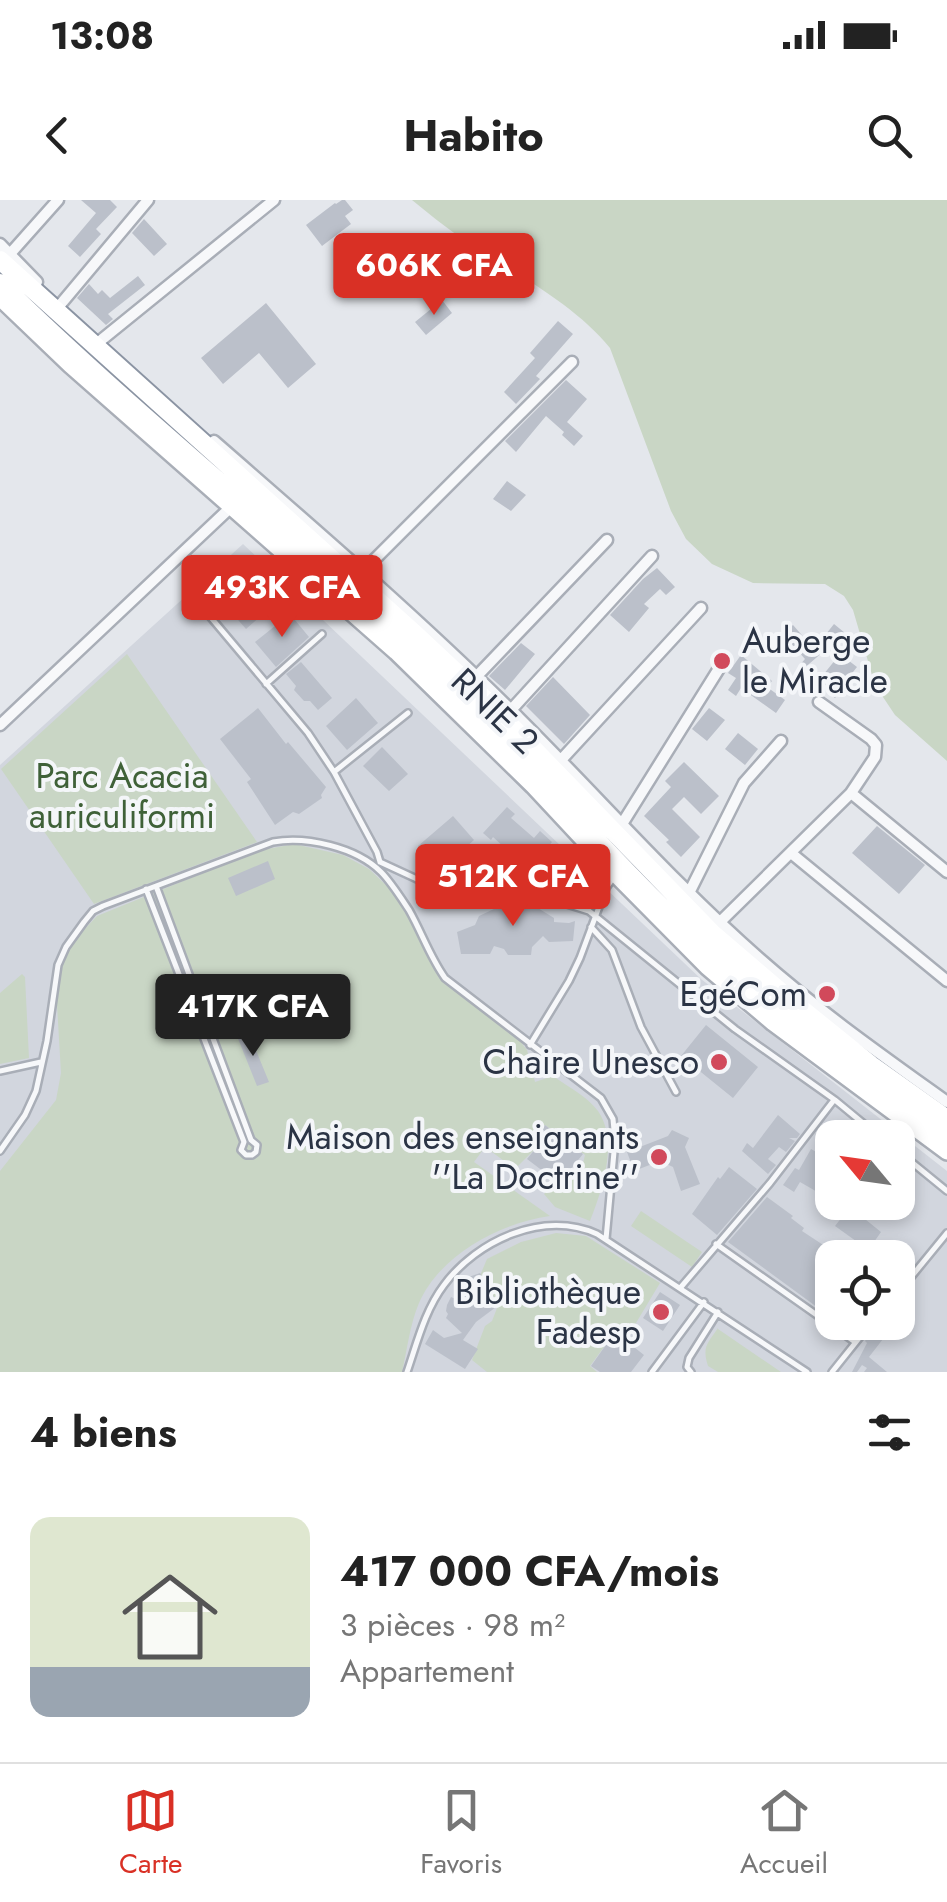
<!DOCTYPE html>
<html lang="fr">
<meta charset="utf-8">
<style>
body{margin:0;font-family:Jost,sans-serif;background:#f6f6f6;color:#222;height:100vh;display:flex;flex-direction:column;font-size:38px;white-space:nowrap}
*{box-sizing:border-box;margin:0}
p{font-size:32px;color:#767676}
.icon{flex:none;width:55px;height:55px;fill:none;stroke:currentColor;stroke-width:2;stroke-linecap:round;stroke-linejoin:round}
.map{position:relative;height:1172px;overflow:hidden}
.panel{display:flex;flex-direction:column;background:#fff;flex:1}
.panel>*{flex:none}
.needle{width:65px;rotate:299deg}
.buttons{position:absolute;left:815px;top:920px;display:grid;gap:20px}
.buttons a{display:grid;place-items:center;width:100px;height:100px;border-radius:20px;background:#fff;box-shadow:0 5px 15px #0003;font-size:50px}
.price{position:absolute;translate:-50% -85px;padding:0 22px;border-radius:10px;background:#d93025;color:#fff;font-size:32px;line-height:65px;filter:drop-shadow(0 2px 5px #0008)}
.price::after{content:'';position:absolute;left:50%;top:60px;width:30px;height:22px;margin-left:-15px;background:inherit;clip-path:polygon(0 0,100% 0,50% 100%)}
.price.on{background:#222;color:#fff}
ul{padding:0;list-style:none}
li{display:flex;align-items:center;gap:30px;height:250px;padding:0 30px}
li+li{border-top:2px solid #e0e0e0}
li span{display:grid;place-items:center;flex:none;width:280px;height:200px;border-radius:20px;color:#555}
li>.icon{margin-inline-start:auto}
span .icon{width:120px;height:120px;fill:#fffc;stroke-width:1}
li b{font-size:42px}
h2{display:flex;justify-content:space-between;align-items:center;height:120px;padding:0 30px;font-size:42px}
.status{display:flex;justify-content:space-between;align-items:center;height:70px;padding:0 50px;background:#fff;direction:ltr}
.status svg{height:28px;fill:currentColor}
header{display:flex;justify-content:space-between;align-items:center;height:130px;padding:0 30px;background:#fff;font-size:45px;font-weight:700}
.tabs{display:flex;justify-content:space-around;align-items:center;height:140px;border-top:2px solid #e0e0e0;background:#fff;font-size:28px;color:#767676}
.tabs a{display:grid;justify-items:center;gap:5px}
.tabs .on{color:#d93025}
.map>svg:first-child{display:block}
.built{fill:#d2d6de;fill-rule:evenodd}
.green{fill:#c9d6c5}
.building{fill:#bbc0ca}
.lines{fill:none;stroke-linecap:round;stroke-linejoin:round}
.lane-casing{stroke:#a9aeb7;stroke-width:10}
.street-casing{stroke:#a9aeb7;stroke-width:15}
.secondary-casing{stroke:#a9aeb7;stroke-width:20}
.highway-casing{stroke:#8b94a3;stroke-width:22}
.lane{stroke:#f7f8fa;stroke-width:5}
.street{stroke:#f7f8fa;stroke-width:10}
.secondary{stroke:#fff;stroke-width:15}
.highway{stroke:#fff;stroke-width:18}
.poi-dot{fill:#d1495b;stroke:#f4f6f9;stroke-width:4}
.labels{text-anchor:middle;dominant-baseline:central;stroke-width:8;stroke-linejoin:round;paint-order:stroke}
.poi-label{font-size:35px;fill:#2b3445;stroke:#f4f6f9;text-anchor:end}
.street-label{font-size:35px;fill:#2b3445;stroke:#f4f6f9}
.park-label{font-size:35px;fill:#3f6138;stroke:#f4f6f9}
</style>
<div class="status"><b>13:08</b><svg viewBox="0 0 49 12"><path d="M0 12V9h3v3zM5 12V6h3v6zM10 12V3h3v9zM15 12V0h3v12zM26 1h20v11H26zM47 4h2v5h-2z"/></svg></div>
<header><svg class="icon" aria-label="back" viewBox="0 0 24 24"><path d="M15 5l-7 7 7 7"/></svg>Habito<svg class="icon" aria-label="search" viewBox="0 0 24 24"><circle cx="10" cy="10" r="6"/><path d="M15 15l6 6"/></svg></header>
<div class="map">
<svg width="947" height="1172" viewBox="0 0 947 1172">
<rect width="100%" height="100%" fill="#e4e7ec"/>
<!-- built -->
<path class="built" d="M243,344L701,779L947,971V1172H0V565ZM832,938H898V1002H832ZM832,1058H898V1122H832Z"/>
<!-- green -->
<path class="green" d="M412,0H947V561L895,515L875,485L853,410L844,396L825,384L753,383L712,364L686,339L671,311L610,148C573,102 510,71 461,38C444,26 428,13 412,0Z
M127,454L257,642L94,704L1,569Z
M294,644L343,655L369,669L388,687L405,707L439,778L517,837L527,850L535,882L553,876C568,887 587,896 598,911C619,941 602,991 590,1021L555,1007L544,994L560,979L566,981L583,963L585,955L545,925L531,944L536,948L515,969L485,947L474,962L550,1016C499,1023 440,1055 419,1103C410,1124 407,1150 402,1172H0V971L56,900L61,873L56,788L67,748L97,716L257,651Z
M22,774L25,777L29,858L0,864V793Z
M641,1011L702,1052L692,1067L631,1026Z
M556,1033L586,1036L660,1083L627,1138L615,1132L590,1166L597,1172H487L472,1160L485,1126L492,1121L499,1103L479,1078L487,1059L521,1042Z
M718,1128V1129L781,1172H718L708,1166C702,1147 707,1144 718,1128Z"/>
<!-- building -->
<path class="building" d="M81,0H110L117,7L96,29L101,34L80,57L68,46L96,13Z
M342,0H345L353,10L345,16L351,24L322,46L306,25L335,3L336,4Z
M144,19L167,44L154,56L132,33Z
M138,76L145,85L108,114L113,119L106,125L77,98L89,84L98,94L102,90L110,98Z
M442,100L452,113L426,135L415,122Z
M266,103L316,164L288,188L259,153L223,184L201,158Z
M558,121L573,134L536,176L540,179L516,204L504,192L535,158L530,153Z
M566,180L587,199L567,222L583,236L574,246L562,235L564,232L546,216L516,252L505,241Z
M507,281L526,295L511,311L493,299Z
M657,368L675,387L666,395L660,389L644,404L649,408L629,432L610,415L643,379Z
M258,376L279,400L246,429L225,405Z
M290,414L309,437L276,467L255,442Z
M834,424L845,433L802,470L798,467L805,459L783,434L793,425L814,449Z
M521,443L535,454L505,490L489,476Z
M840,454L857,467L841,487L843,489L835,498L827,491L829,488L819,480Z
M741,455L772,481L767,487L785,500L776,513L741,488L736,496L728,490L736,478L728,473Z
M301,462L332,498L318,510L310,501H304L294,490L296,486L286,474Z
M553,477L590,515L564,544L526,506Z
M356,498L378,523L347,550L326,526Z
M258,508L286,544L288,542L326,587L321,595L322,598L299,614L293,612L275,625L247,582L251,579L220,539Z
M709,508L725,520L707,541L692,529Z
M738,533L758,549L745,565L725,549Z
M382,547L408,574L389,591L363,566Z
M684,562L719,596L701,614L684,597L672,609L700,637L681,657L666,642L669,640L644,616L671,587L665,581Z
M507,607L515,614L511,618L534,638L540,631L552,642L546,649L564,666L546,686L493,637L491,640L483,633Z
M453,616L474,640L439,671L418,646Z
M877,626L925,665L899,694L852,653Z
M268,661L275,679L236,696L228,678Z
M510,692L532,697L533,705L554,718V722L569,723L575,721L573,741L549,742L543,736L532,747L531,755H508L504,749L494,746L490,754H461L457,732L475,725L479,716L509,702Z
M706,825L758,867L733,898L681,856Z
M248,831L269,882L257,886L237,836Z
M778,915L800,934L797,938H789L795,941L786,952L779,947L768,959L776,965L768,974L742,951L747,943L753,948Z
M545,925L583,954L565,976L558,970L552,978L527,959L536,948L530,944Z
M672,930L689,938L685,947L700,984L681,991L673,967L660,961L634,971L627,952L668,936Z
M811,949L827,958L832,950V988L826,997L800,982L794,992L783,985L795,968L799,970Z
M729,967L757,989L717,1035L692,1014L718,977L720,979Z
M767,997L793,1016L791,1018L804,1028L802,1031L843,1058H832V1118L728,1042Z
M831,1002H860L855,1011L881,1032L874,1042L892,1058H871L874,1054L835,1026L846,1012Z
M480,1073L497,1102L496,1107L476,1122L463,1140L478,1149L465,1169L425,1144L433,1130L444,1138L462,1133L446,1118L448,1114L446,1111L447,1105L451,1097L458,1100L466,1078Z
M660,1092L680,1105L663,1131L643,1118Z
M878,1122L890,1130L869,1157L887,1172H864L867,1168L862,1165L857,1172H852L867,1143L865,1141Z
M615,1132L644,1155L631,1172H600L591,1166Z"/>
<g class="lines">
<defs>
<path id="lane" d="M192,395L308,533L334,572L377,652L380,662
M266,484L322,434
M334,572L408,513
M380,662L419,680H449L529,688L554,700L589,711L735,829L835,900L881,938
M146,689L244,942L241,950L246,955H252L256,952L257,945L251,940L156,686
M591,727L612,750L641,827L676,892
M530,845L569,781L580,758L606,688L613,678
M0,871L41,862
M0,951L25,915L36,891L47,841L58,765L66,747L84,722L93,711L103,706L273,642C306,636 356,647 381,672C391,682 401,698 409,710C422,733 430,757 445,778L601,898L613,919L615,941L606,1039
M898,951L947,991
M716,1044L855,1142
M681,1087L770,983L834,900
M898,1093L947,1033
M407,1172C417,1143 425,1110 444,1085C477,1040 544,1010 597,1034L807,1172
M652,1172L704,1102
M691,1172L687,1167L689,1158L718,1112
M832,1172L872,1122"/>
<path id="street" d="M0,44L37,82
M9,55L58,0
M60,105L148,0
M100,141L274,0
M214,241C315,329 417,417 512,511C595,593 672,682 760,759C819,811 883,856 947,902
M362,372L572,162
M476,477L607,340
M511,510L652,356
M0,525L231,307
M561,560L701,408
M851,593L947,672
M622,624L725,459
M791,653L947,781
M690,691L744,583L781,541
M720,722L851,593L875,557L876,545L871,539L819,502"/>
<path id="secondary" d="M0,98L70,165L396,452L533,586L616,675L707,767L773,823L947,952"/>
<path id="highway" d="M0,60L415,434L488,502L712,733L788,798L871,865L947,919
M0,83C142,222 299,345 444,482C532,565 609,659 697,741C775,813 861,875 947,937"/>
</defs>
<!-- lane casing -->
<use href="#lane" class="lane-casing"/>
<!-- street casing -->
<use href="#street" class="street-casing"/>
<!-- secondary casing -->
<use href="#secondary" class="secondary-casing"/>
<!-- highway casing -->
<use href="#highway" class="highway-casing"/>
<!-- lane -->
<use href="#lane" class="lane"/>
<!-- street -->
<use href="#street" class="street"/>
<!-- secondary -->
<use href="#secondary" class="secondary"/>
<!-- highway -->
<use href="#highway" class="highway"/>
</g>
<!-- markers -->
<g class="poi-dot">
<circle cx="722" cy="461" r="10"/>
<circle cx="827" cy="794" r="10"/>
<circle cx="719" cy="862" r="10"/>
<circle cx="659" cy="957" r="10"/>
<circle cx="661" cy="1112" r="10"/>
</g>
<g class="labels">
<!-- poi labels -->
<g class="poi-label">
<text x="742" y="441" text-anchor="start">Auberge<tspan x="742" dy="40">le Miracle</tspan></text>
<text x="807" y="794">EgéCom</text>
<text x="699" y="862">Chaire Unesco</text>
<text x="639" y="937">Maison des enseignants<tspan x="639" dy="40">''La Doctrine''</tspan></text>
<text x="641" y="1092">Bibliothèque<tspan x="641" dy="40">Fadesp</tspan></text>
</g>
<!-- street labels -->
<g class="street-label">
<text transform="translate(495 511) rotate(44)">RNIE 2</text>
</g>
<!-- park labels -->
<g class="park-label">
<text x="122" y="576">Parc Acacia<tspan x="122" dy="40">auriculiformi</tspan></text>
</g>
</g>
</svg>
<div class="buttons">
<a><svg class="needle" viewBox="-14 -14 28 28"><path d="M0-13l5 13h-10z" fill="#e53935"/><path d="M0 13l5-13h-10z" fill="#767676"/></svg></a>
<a><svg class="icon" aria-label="locate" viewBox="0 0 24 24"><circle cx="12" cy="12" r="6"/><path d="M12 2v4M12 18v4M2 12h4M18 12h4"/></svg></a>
</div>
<b class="price" style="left:434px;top:118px">606K CFA</b>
<b class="price" style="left:282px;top:440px">493K CFA</b>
<b class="price" style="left:513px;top:729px">512K CFA</b>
<b class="price on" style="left:253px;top:859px">417K CFA</b>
</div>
<section class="panel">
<h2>4 biens<svg class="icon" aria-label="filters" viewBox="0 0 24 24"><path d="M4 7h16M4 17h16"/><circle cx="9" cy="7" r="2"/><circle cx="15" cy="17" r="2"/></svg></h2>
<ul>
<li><span style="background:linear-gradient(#dfe7d0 75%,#9aa5b1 0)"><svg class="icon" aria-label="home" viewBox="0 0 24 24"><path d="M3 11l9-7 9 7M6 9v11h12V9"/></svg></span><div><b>417 000 CFA/mois</b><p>3 pièces · 98 m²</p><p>Appartement</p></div></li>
</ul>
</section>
<nav class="tabs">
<a class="on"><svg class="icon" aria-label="map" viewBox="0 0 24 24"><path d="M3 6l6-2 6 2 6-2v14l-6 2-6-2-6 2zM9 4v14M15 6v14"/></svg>Carte</a>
<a><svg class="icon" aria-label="saved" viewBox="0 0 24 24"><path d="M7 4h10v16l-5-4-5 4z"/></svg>Favoris</a>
<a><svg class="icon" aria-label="home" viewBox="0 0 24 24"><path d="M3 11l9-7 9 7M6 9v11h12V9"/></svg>Accueil</a>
</nav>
